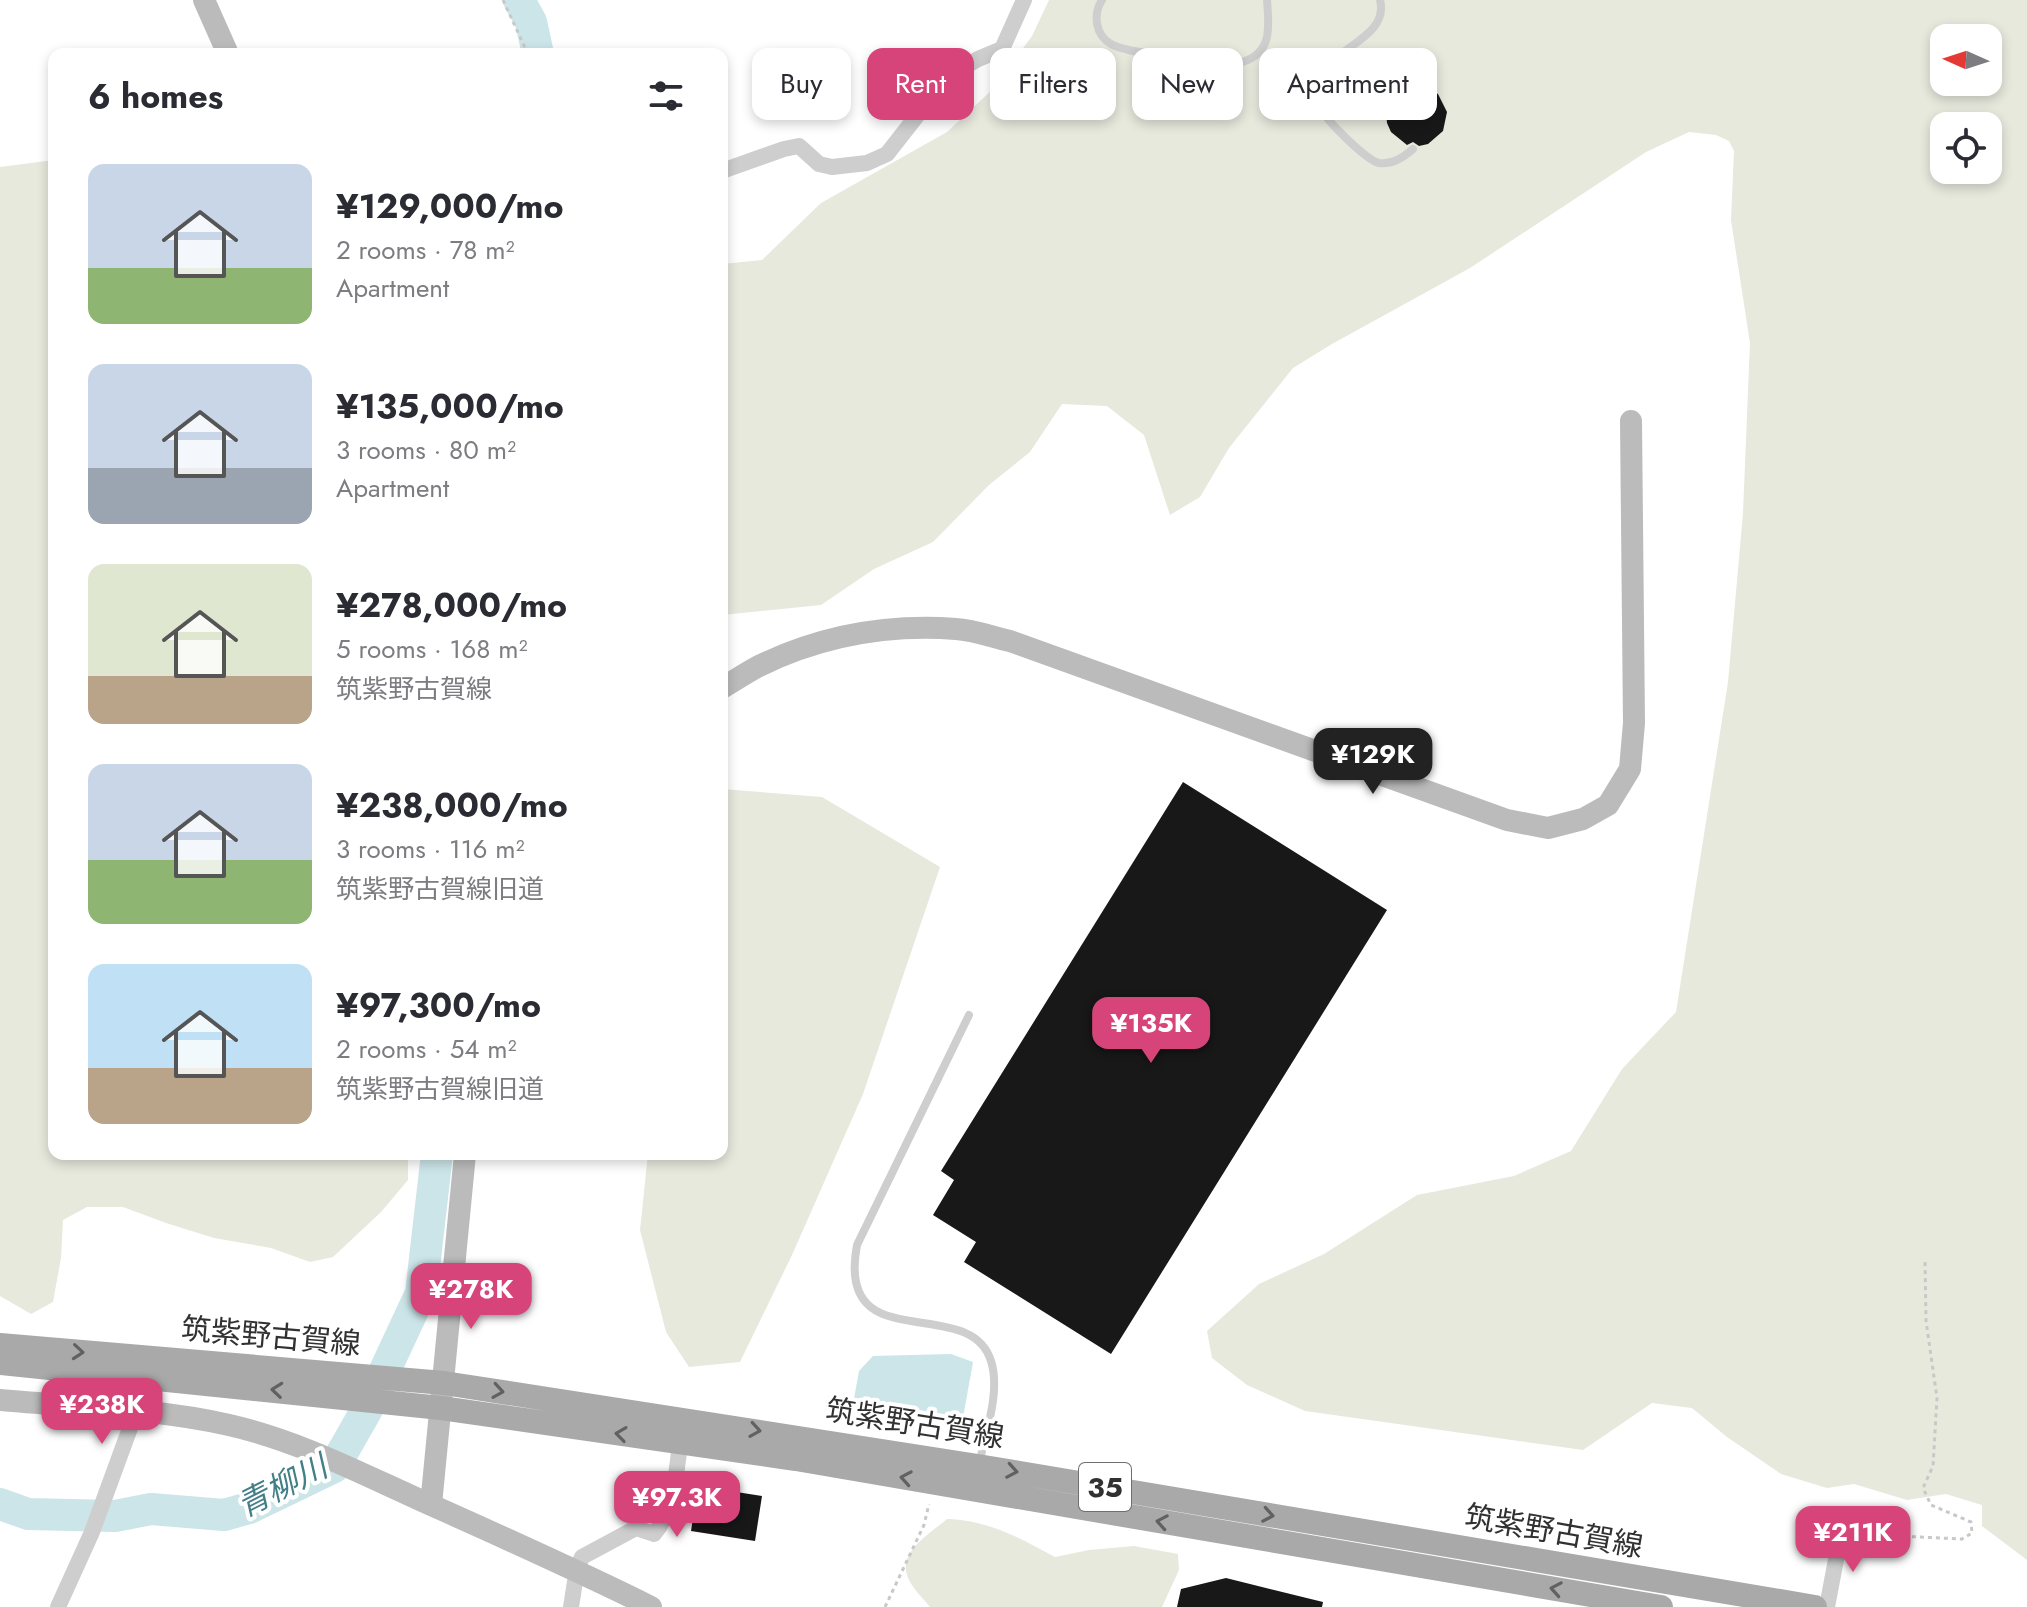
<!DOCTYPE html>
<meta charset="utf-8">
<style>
body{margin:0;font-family:Jost,"Noto Sans JP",sans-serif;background:#f7f7f7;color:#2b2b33;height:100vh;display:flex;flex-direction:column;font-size:30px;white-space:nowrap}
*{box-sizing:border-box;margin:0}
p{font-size:26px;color:#7c7c81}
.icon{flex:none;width:44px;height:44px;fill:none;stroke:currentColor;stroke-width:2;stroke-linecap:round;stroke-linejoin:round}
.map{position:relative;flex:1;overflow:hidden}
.side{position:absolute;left:48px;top:48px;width:680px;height:1112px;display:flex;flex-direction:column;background:#fff;border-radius:16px;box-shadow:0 4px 12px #0003}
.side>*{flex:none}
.top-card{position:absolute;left:752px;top:48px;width:760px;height:72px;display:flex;gap:16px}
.needle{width:52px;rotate:273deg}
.controls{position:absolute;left:1930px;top:24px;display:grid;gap:16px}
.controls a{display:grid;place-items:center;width:72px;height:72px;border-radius:16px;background:#fff;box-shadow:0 4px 12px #0003;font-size:40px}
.price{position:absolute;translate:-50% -68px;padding:0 18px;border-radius:16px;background:#d64479;color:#fff;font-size:26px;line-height:52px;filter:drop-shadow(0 2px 4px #0008)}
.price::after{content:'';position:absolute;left:50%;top:48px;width:24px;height:18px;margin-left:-12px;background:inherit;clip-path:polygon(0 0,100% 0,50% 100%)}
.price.on{background:#222;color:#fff}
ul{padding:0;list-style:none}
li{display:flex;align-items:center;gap:24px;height:200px;padding:0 40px}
li span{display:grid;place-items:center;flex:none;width:224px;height:160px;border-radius:16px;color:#555}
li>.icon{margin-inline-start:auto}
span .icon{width:96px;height:96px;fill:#fffc;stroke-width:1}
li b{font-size:34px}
h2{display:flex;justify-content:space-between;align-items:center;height:96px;padding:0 40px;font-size:34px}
.chip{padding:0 28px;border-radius:16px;background:#fff;box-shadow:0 4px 12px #0003;font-size:28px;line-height:72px}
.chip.on{background:#d64479;color:#fff}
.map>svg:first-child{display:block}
.green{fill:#e7e9dd;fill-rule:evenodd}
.water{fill:#cbe5e8}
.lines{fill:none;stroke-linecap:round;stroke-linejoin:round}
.river{stroke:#cbe5e8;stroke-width:32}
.building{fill:#181818}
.path{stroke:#c8c8c8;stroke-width:3;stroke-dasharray:4 4;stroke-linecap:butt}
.lane{stroke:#cecece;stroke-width:8}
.street{stroke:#cecece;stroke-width:16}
.secondary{stroke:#bbb;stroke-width:22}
.primary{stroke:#a9a9a9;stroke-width:24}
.oneway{stroke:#616161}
.labels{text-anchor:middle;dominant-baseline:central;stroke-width:8;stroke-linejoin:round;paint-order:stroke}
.shield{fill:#fff;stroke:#6f6f6f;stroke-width:2}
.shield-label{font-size:28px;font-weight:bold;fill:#313131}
.street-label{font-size:30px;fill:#313131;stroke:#fff}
.water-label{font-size:32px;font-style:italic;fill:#427f86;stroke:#fff}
</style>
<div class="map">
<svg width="2027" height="1607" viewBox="0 0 2027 1607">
<rect width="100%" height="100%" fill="#fff"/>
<!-- green -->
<path class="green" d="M1049,0H2027V1560L1982,1526V1505L1946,1494L1907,1500L1854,1484L1827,1488L1781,1474L1727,1437L1692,1408L1652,1403L1583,1450L1305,1411L1247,1385L1212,1358L1207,1331L1259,1284L1324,1254L1417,1195L1514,1176L1571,1151L1622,1069L1676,1012L1728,682L1743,513L1750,343L1731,220L1734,151L1729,141L1716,135L1689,132L1646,152L1470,268L1332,344L1293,368L1229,448L1200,497L1170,515L1144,435L1107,406L1062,404L1030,452L989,485L933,542L874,569L821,605L722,615V264L762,260L821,203L947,132L993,89L1032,36ZM1944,38H1988V82H1944ZM1944,126H1988V170H1944Z
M54,160V1154H408V1180L381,1212L333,1257L310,1262L271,1248L214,1238L166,1223L123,1207H87L63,1220L61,1258L53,1302L31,1314L0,1296V167Z
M722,789L822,797L940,867L863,1094L792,1255L740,1362L689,1367L666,1332L640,1230L648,1154H722Z
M947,1519C991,1521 1017,1537 1055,1557L1089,1550L1134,1546L1178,1554L1179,1570L1162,1607H930C922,1597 910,1586 907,1575C899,1551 932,1532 947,1519Z"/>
<!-- water -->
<path class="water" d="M951,1354L973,1362L962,1423L853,1404L859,1371L873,1356Z"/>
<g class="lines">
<!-- river -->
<path class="river" d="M519,0L531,22L538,54
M0,1504L28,1514L115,1516L151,1509L224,1515L249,1508L334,1467L366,1411L421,1293L437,1154"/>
</g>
<!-- building -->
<path class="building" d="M1412,86L1430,89L1438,94L1447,112L1443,131L1428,144L1419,146L1413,142L1407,145L1391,132L1387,123L1386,112L1394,95Z
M1183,782L1387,910L1111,1354L964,1262L976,1242L933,1215L954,1180L941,1171Z
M698,1486L762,1496L755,1541L691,1531Z
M1226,1578L1323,1602L1322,1607H1177L1181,1589Z"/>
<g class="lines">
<!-- path -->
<path class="path" d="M503,0L528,54
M1856,1534L1962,1539L1972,1533L1971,1522L1931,1505L1923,1488L1933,1466L1937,1398L1926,1321L1925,1262
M885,1607L924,1525L929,1504"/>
<!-- lane -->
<path class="lane" d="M1102,0C1093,14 1095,35 1111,44C1132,56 1215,60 1242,62C1273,53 1269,26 1267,0
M1380,0C1390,38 1329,49 1318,79C1315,87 1316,101 1321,109C1328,122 1366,160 1379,163C1391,165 1404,157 1413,149
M969,1015L857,1245C835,1361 970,1292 991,1361C1001,1392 985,1434 979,1465"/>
<!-- street -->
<path class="street" d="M722,171L784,149L799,146L819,164L832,167L867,163L887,154L941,85L952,74L978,59L1002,49L1024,0
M58,1607L92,1532L133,1420L139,1412
M571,1607L577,1569L582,1557L636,1528L654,1534C673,1512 677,1471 680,1443
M1827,1607L1841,1533"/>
<!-- secondary -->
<path class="secondary" d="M204,0L228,54
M722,688C734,681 746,673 759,666C821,636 888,624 956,629C974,630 992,637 1010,641L1507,820L1548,828L1583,819L1608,805L1630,769L1634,723L1631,421
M0,1400C76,1407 155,1408 229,1425C296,1440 358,1472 420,1500C498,1535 575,1569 651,1607
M431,1505L465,1154"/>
<!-- primary -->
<path class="primary" d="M0,1345L444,1383L978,1466L1815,1607
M0,1363L441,1408L796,1459L1661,1607"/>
</g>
<!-- one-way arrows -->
<defs><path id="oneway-chevron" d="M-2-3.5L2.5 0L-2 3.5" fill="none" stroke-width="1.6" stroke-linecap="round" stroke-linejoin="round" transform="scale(2)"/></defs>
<g class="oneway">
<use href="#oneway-chevron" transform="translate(78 1352) rotate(5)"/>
<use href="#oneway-chevron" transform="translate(277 1390) rotate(-174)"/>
<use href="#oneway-chevron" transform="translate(498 1391) rotate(9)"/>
<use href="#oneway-chevron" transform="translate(755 1430) rotate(9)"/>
<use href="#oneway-chevron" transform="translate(621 1434) rotate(-172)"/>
<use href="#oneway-chevron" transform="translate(1012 1471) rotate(10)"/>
<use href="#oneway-chevron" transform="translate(906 1478) rotate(-170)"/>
<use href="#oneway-chevron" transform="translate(1268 1515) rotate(10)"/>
<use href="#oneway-chevron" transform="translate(1162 1522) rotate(-170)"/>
<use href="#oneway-chevron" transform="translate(1556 1589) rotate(-170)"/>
</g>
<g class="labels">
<!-- shield labels -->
<rect class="shield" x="1079" y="1463" width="52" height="48" rx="6"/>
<g class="shield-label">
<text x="1105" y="1487">35</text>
</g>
<!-- street labels -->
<g class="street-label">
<text transform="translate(271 1336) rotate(5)">筑紫野古賀線</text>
<text transform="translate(915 1423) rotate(9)">筑紫野古賀線</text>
<text transform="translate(1554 1531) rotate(10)">筑紫野古賀線</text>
</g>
<!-- water labels -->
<g class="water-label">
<text transform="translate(282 1486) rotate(-27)">青柳川</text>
</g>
</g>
</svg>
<div class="controls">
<a><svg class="needle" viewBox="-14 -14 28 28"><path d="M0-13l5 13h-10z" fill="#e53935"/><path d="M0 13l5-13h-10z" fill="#7c7c81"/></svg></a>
<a><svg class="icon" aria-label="locate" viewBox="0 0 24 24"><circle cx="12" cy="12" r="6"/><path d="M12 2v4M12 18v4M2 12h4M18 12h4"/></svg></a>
</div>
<b class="price on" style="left:1373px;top:796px">¥129K</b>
<b class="price" style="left:1151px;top:1065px">¥135K</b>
<b class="price" style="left:471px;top:1331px">¥278K</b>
<b class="price" style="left:102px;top:1446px">¥238K</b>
<b class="price" style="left:677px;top:1539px">¥97.3K</b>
<b class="price" style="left:1853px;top:1574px">¥211K</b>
<div class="top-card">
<a class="chip">Buy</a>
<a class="chip on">Rent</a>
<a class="chip">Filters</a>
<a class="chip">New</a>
<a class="chip">Apartment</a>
</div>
<section class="side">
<h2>6 homes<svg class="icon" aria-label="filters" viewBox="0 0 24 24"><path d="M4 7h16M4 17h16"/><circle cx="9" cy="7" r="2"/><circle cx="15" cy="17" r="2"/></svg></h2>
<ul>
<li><span style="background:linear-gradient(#c9d6e8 65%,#8fb573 0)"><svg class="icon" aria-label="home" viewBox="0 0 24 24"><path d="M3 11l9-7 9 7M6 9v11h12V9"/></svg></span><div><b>¥129,000/mo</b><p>2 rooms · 78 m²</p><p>Apartment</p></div></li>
<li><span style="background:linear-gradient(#c9d6e8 65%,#9aa5b1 0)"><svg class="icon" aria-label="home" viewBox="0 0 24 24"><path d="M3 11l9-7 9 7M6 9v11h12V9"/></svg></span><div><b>¥135,000/mo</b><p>3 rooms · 80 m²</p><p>Apartment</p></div></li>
<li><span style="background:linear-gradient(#dfe7d0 70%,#b9a48a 0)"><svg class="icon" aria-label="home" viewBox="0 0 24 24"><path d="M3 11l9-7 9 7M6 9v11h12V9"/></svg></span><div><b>¥278,000/mo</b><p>5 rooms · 168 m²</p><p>筑紫野古賀線</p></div></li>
<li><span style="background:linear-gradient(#c9d6e8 60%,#8fb573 0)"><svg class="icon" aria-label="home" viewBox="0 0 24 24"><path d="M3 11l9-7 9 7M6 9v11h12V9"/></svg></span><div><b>¥238,000/mo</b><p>3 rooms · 116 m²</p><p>筑紫野古賀線旧道</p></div></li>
<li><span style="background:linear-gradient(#bfe0f5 65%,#b9a48a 0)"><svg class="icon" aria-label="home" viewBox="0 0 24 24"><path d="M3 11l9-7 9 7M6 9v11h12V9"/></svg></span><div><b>¥97,300/mo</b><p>2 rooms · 54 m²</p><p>筑紫野古賀線旧道</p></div></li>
</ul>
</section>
</div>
